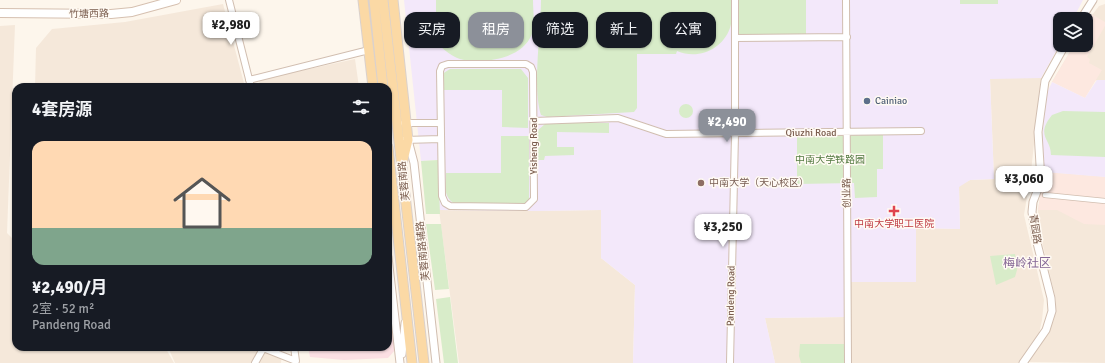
<!DOCTYPE html>
<html lang="zh">
<meta charset="utf-8">
<style>
body{margin:0;font-family:Signika,"Noto Sans SC",sans-serif;background:#20242c;color:#f1f3f6;height:100vh;display:flex;flex-direction:column;font-size:15px;white-space:nowrap}
*{box-sizing:border-box;margin:0}
p{font-size:13px;color:#9ea1a6}
.icon{flex:none;width:22px;height:22px;fill:none;stroke:currentColor;stroke-width:2;stroke-linecap:round;stroke-linejoin:round}
.map{position:relative;flex:1;overflow:hidden}
.sheet{position:absolute;left:12px;top:83px;width:380px;height:268px;display:flex;flex-direction:column;background:#171b24;border-radius:12px;box-shadow:0 1px 3px #0004}
.sheet>*{flex:none}
.top-card{position:absolute;left:404px;top:12px;width:380px;height:36px;display:flex;gap:8px}
.fabs{position:absolute;left:1053px;top:12px;display:grid;gap:8px}
.fabs a{display:grid;place-items:center;width:40px;height:40px;border-radius:8px;background:#171b24;box-shadow:0 1px 3px #0004;font-size:20px}
.price{position:absolute;translate:-50% -34px;padding:0 9px;border-radius:8px;background:#fff;color:#222;font-size:13px;line-height:26px;filter:drop-shadow(0 1px 2px #0008)}
.price::after{content:'';position:absolute;left:50%;top:24px;width:12px;height:9px;margin-left:-6px;background:inherit;clip-path:polygon(0 0,100% 0,50% 100%)}
.price.on{background:#8c9099;color:#fff}
ul{padding:0;list-style:none}
li{display:grid;align-content:center;gap:8px;height:212px;padding:0 20px}
li span{display:grid;place-items:center;height:124px;border-radius:12px;color:#555}
li>.icon{margin-inline-start:auto}
span .icon{width:72px;height:72px;fill:#fffc;stroke-width:1}
li b{font-size:17px}
h2{display:flex;justify-content:space-between;align-items:center;height:48px;padding:0 20px;font-size:17px}
.tag{padding:0 14px;border-radius:12px;background:#171b24;box-shadow:0 1px 3px #0004;font-size:14px;line-height:36px}
.tag.on{background:#8c9099;color:#fff}
.map>svg:first-child{display:block}
.residential{fill:#f5e8da}
.commercial{fill:#fde8e0}
.education{fill:#f3e8fa}
.medical{fill:#fbdfe3}
.green{fill:#d8ecc9}
.lines{fill:none;stroke-linecap:round;stroke-linejoin:round}
.pedestrian-casing{stroke:#d1beb0;stroke-width:6}
.minor-casing{stroke:#d1beb0;stroke-width:8}
.tertiary-casing{stroke:#d1beb0;stroke-width:9}
.secondary-casing{stroke:#d6c0b0;stroke-width:10}
.primary-casing{stroke:#dad1cd;stroke-width:11}
.pedestrian{stroke:#fff;stroke-width:4.5}
.minor{stroke:#fff;stroke-width:6}
.tertiary{stroke:#fff;stroke-width:7}
.secondary{stroke:#fff;stroke-width:8}
.primary{stroke:#fbd9a5;stroke-width:9}
.service-dot{fill:#5c6f8a;stroke:#fffaf3;stroke-width:1.5}
.education-dot{fill:#8d6e63;stroke:#fffaf3;stroke-width:1.5}
.health-dot{fill:#e0444e;stroke:#fffaf3;stroke-width:1.5}
.labels{text-anchor:middle;dominant-baseline:central;stroke-width:3;stroke-linejoin:round;paint-order:stroke}
.street-label{font-size:10px;fill:#7a5c4d;stroke:#fffaf3}
.service-label{font-size:10px;fill:#4e5e75;stroke:#fffaf3;text-anchor:start}
.park-label{font-size:10px;fill:#537a41;stroke:#fffaf3}
.education-label{font-size:10px;fill:#785e54;stroke:#fffaf3;text-anchor:start}
.health-label{font-size:10px;fill:#be3a42;stroke:#fffaf3}
.quarter-label{font-size:12px;fill:#846695;stroke:#fffaf3}
</style>
<div class="map">
<svg width="1105" height="363" viewBox="0 0 1105 363">
<rect width="100%" height="100%" fill="#fdf6ec"/>
<!-- residential -->
<path class="residential" d="M223,4L245,87H35L36,48L52,29L125,22Z
M1105,4V80L1052,82L1074,45H1086V23L1099,6Z
M15,25L7,233L16,242V347H165L174,363H0V26Z
M355,59L359,87H260L259,80Z
M990,78H1041L1031,172L1024,215L1044,300L1042,320L1039,334L1020,363H775L765,318L848,317V282L916,228L960,229L959,186L970,180L994,179Z
M1044,172L1105,177V363L1027,362L1054,320L1056,300L1039,229L1038,210Z
M439,210L537,211L601,210V258L635,285L633,363H459Z
M168,347H271L282,352L281,363H175Z"/>
<!-- commercial -->
<path class="commercial" d="M1091,14L1105,22V26L1087,57L1090,59L1089,63L1102,70L1085,98L1052,82L1074,45H1086V23Z
M1044,172L1105,177V225L1084,224L1057,210H1038Z"/>
<!-- education -->
<path class="education" d="M404,0H1083L1073,19H1060V44L1041,78L990,79L994,179L970,180L959,187L960,229L916,228V282H849L848,317L765,318L775,363H633L635,285L601,258V210L537,211L439,210L438,160L421,161Z
M1097,80H1105V177L1044,172L1042,137L1047,93L1052,82L1085,98Z"/>
<!-- medical -->
<path class="medical" d="M388,291L395,350L388,358L344,360L310,357L308,347H388Z"/>
<!-- green -->
<path class="green" d="M436,0H533C533,10 535,24 532,34C522,59 487,63 464,60C453,58 444,50 436,42Z
M541,0H731C731,9 733,19 730,28C722,50 698,60 677,51L676,54H637V108L634,112L547,117L541,115C532,88 541,31 541,0Z
M737,0H806V34L738,35Z
M960,0H998V4H960Z
M450,69H521L528,78V128L502,127V90H442V74Z
M679 111a7 7 0 1 1 14 0a7 7 0 1 1-14 0Z
M1063,111L1105,112V157L1051,155C1051,138 1035,136 1052,115Z
M550,123H609V133L557,132V147H574V155L545,156L544,160H538L537,131L545,124Z
M883,135V169H877V197L855,198L854,183L797,184V136Z
M501,136H529V200L524,205H456C442,196 446,187 446,173H501Z
M438,160L440,214H426L421,161Z
M426,224H441L449,289L435,290Z
M1015,254L1017,270L1015,277L996,285L990,256Z
M450,297L458,363H444L436,299Z
M800,344H845V363H801L799,356Z"/>
<g class="lines">
<defs>
<path id="pedestrian" d="M1045,195L1105,201"/>
<path id="minor" d="M229,0L251,87
M846,0L848,363
M735,38L847,37
M448,64H526L531,67L533,72L534,199L526,207L450,206L445,203L442,196L440,71L442,66Z
M249,80L369,50
M534,121L618,118L666,134L921,131
M404,123H440
M404,140L441,139
M263,348L296,361L294,347
M255,363L264,347
M730,363L735,134V0"/>
<path id="tertiary" d="M1081,19L1093,0
M408,140L414,163L436,363
M388,257L400,363
M402,354L405,323
M1023,363L1046,330L1052,311L1051,298L1036,239L1032,212L1033,202L1041,181L1038,132L1045,81L1065,45"/>
<path id="secondary" d="M0,13L111,14L132,12L176,0"/>
<path id="primary" d="M363,0L373,87
M374,0L383,87
M383,0L424,363
M393,0L408,140L403,160
M388,147L412,363"/>
</defs>
<!-- pedestrian casing -->
<use href="#pedestrian" class="pedestrian-casing"/>
<!-- minor casing -->
<use href="#minor" class="minor-casing"/>
<!-- tertiary casing -->
<use href="#tertiary" class="tertiary-casing"/>
<!-- secondary casing -->
<use href="#secondary" class="secondary-casing"/>
<!-- primary casing -->
<use href="#primary" class="primary-casing"/>
<!-- pedestrian -->
<use href="#pedestrian" class="pedestrian"/>
<!-- minor -->
<use href="#minor" class="minor"/>
<!-- tertiary -->
<use href="#tertiary" class="tertiary"/>
<!-- secondary -->
<use href="#secondary" class="secondary"/>
<!-- primary -->
<use href="#primary" class="primary"/>
</g>
<!-- markers -->
<circle class="service-dot" cx="867" cy="101" r="4"/>
<circle class="education-dot" cx="701" cy="183" r="4"/>
<path class="health-dot" d="M892 205h4v4h4v4h-4v4h-4v-4h-4v-4h4z"/>
<g class="labels">
<!-- street labels -->
<g class="street-label">
<text transform="translate(89 14) rotate(-1)">竹塘西路</text>
<text x="811" y="133">Qiuzhi Road</text>
<text transform="translate(534 146) rotate(-90)">Yisheng Road</text>
<text transform="translate(404 181) rotate(-96)">芙蓉南路</text>
<text transform="translate(847 193) rotate(-91)">创业路</text>
<text transform="translate(1035 229) rotate(81)">青园路</text>
<text transform="translate(423 251) rotate(-96)">芙蓉南路辅路</text>
<text transform="translate(731 296) rotate(-89)">Pandeng Road</text>
</g>
<!-- service labels -->
<g class="service-label">
<text x="875" y="101">Cainiao</text>
</g>
<!-- park labels -->
<g class="park-label">
<text x="830" y="160">中南大学铁路园</text>
</g>
<!-- education labels -->
<g class="education-label">
<text x="709" y="183">中南大学（天心校区）</text>
</g>
<!-- health labels -->
<g class="health-label">
<text x="894" y="224">中南大学职工医院</text>
</g>
<!-- quarter labels -->
<g class="quarter-label">
<text x="1027" y="263">梅岭社区</text>
</g>
</g>
</svg>
<div class="fabs">
<a><svg class="icon" aria-label="layers" viewBox="0 0 24 24"><path d="M12 4l9 5-9 5-9-5zM3 14l9 5 9-5"/></svg></a>
</div>
<b class="price" style="left:231px;top:46px">¥2,980</b>
<b class="price on" style="left:727px;top:143px">¥2,490</b>
<b class="price" style="left:1024px;top:200px">¥3,060</b>
<b class="price" style="left:723px;top:248px">¥3,250</b>
<div class="top-card">
<a class="tag">买房</a>
<a class="tag on">租房</a>
<a class="tag">筛选</a>
<a class="tag">新上</a>
<a class="tag">公寓</a>
</div>
<section class="sheet">
<h2>4套房源<svg class="icon" aria-label="filters" viewBox="0 0 24 24"><path d="M4 7h16M4 17h16"/><circle cx="9" cy="7" r="2"/><circle cx="15" cy="17" r="2"/></svg></h2>
<ul>
<li><span style="background:linear-gradient(#ffd9b3 70%,#7fa58c 0)"><svg class="icon" aria-label="home" viewBox="0 0 24 24"><path d="M3 11l9-7 9 7M6 9v11h12V9"/></svg></span><div><b>¥2,490/月</b><p>2室 · 52 m²</p><p>Pandeng Road</p></div></li>
</ul>
</section>
</div>
